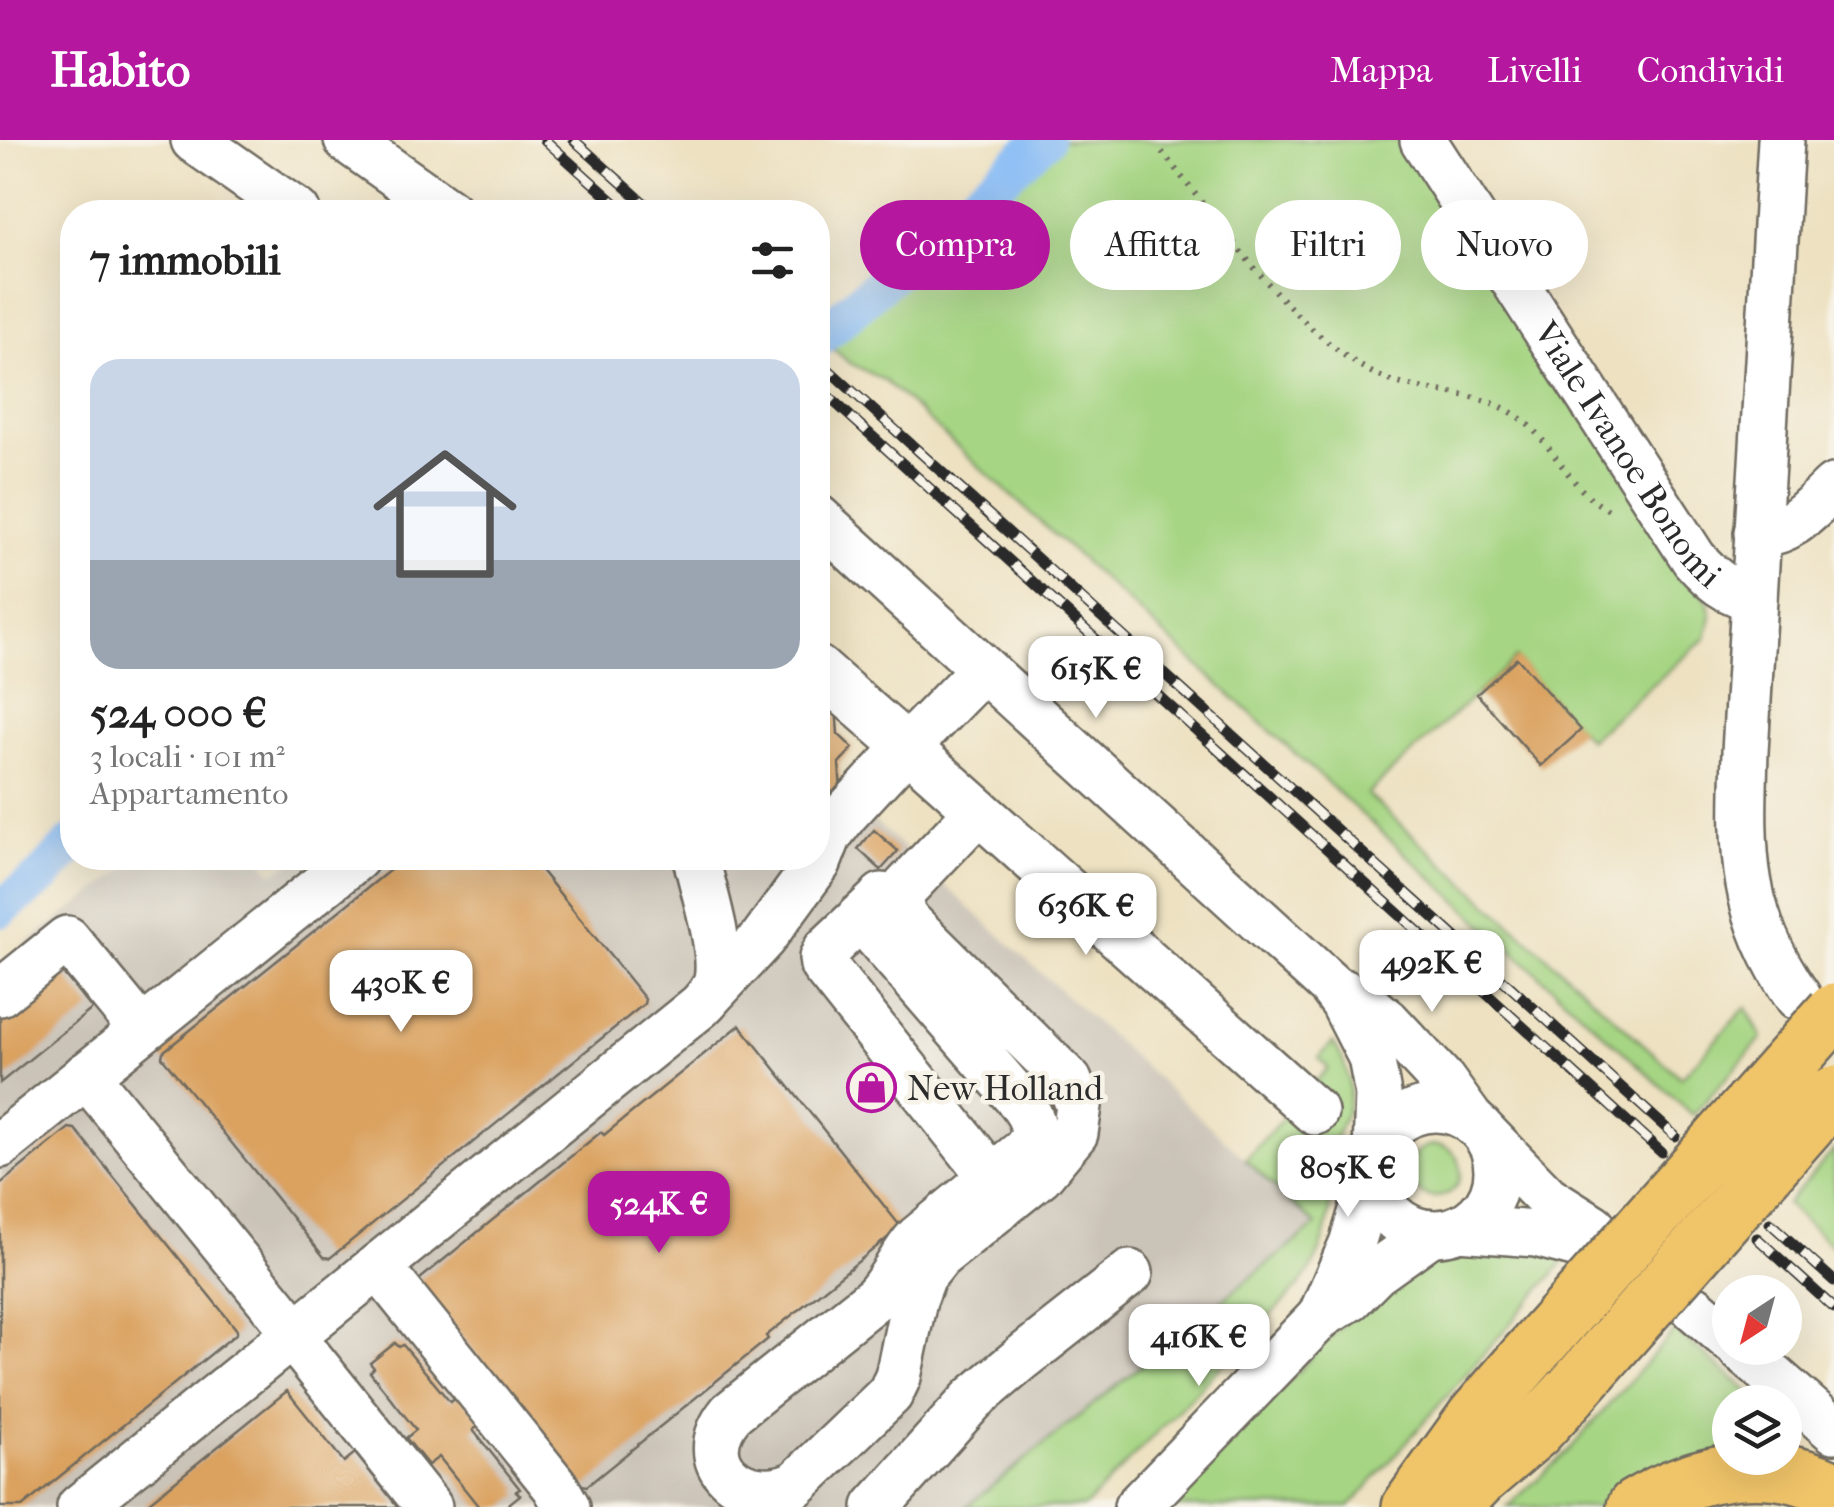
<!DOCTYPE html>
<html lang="it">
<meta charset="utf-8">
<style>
body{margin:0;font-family:"IM FELL French Canon",serif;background:#f6f6f6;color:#222;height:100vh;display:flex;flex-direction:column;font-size:38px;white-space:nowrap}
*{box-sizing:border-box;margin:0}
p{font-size:32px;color:#767676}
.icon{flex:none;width:55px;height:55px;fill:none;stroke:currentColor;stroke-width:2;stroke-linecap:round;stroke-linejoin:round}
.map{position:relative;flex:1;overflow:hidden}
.details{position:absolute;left:60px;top:60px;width:770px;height:670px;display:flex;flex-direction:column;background:#fff;border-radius:40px;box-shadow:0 10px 40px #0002}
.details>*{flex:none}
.hud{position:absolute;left:860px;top:60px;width:822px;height:90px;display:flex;gap:20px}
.needle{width:65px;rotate:216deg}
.tools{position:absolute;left:1712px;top:1135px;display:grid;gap:20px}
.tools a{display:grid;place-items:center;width:90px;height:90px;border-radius:50%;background:#fff;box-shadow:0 10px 40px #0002;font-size:50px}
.price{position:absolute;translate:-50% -85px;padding:0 22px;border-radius:20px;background:#fff;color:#222;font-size:32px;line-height:65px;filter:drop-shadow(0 2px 5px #0008)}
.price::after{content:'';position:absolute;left:50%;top:60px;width:30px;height:22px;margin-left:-15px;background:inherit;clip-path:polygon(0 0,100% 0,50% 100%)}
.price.selected{background:#b5179e;color:#fff}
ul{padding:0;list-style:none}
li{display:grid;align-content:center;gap:20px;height:530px;padding:0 30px}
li+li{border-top:2px solid #e0e0e0}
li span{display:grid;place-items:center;height:310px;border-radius:30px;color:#555}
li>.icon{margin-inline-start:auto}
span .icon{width:180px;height:180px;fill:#fffc;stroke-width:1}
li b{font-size:42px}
h2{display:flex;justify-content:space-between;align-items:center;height:120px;padding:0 30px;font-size:42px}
.tag{padding:0 35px;border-radius:45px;background:#fff;box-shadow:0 10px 40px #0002;font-size:35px;line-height:90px}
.tag.selected{background:#b5179e;color:#fff}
header{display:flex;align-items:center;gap:60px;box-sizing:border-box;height:140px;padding:0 50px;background:#b5179e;color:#fff}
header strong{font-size:48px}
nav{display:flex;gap:55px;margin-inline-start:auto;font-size:35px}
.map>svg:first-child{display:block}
.industrial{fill:#cac3b8}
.green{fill:#a6d583;stroke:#688057;stroke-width:2.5}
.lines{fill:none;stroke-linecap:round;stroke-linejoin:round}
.canal{stroke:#87bbf5;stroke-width:38}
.building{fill:#daa15f}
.minor-casing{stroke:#6f6b60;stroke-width:50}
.highway-casing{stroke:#6f6b60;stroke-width:60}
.path{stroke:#6f6b60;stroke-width:6;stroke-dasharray:2.5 8;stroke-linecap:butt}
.minor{stroke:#fff;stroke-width:45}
.highway{stroke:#f0c469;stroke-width:55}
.rail-casing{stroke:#2b2b2b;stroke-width:11}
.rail{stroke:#f7f3e8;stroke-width:8;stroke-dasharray:22;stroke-linecap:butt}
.highway-bridge-casing{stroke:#6f6b60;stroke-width:60;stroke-linecap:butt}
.highway-bridge{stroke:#f0c469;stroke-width:55}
.labels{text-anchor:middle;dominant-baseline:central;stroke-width:9;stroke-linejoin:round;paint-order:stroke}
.street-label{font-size:35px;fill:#2b2b2b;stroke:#f7f3e8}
.poi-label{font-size:35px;fill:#2b2b2b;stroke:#f7f3e8;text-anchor:start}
</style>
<header>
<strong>Habito</strong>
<nav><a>Mappa</a><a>Livelli</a><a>Condividi</a></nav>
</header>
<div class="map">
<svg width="1834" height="1367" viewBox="0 0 1834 1367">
<rect width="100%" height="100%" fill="#f7f3e8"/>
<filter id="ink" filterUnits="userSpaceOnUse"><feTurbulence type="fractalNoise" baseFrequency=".01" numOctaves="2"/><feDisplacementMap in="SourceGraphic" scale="20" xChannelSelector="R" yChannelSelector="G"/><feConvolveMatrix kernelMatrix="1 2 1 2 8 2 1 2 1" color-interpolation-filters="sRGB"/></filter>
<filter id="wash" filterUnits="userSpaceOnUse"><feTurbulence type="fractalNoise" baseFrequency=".0048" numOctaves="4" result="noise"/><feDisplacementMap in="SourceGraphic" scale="40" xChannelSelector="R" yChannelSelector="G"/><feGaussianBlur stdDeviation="2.25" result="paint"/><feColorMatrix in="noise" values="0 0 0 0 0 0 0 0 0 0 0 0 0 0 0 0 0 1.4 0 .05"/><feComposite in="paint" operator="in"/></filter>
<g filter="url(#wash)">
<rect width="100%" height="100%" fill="#ede1c1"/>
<!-- industrial -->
<path class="industrial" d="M818,567H836L838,594L853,608L839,623L841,651L1317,1084L966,1367H0V823L140,718H260L273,734L295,718H818Z"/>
<!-- green -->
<path class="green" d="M1059,0H1405L1708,462L1711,476L1706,498L1589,600L1516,518L1367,654L1681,938L1746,867L1762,898L1693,975L885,241L848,222L830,206L879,163L932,111Z
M1333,902C1347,923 1355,951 1345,975C1339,990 1331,1003 1329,1019C1328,1032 1330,1045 1330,1058C1330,1090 1320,1119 1300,1145L1084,1367H966L1316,1085L1245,1020L1328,928L1319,918Z
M1409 1031a26 26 0 1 1 52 0a26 26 0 1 1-52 0Z
M1834,1010V1108L1786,1064Z
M1508,1108L1569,1116L1350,1367H1169L1370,1156L1425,1122Z
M1675,1190L1761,1262H1730V1312L1613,1357L1600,1367H1507L1569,1310Z"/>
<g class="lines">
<!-- canal -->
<path class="canal" d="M820,197L1044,0
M0,769L42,737L72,704"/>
</g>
<g id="blocks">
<!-- building -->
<path class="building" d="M1517,518L1581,590L1541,626L1477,554Z
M818,567H836L838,594L853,608L839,623L841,651L818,652Z
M874,690L898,711L881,730L858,709Z
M405,718H531L645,859L644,864L330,1118L324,1117L162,917L163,912Z
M58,827L92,869L0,943V874Z
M740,885L901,1087L766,1196L768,1199L587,1346L582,1345L419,1144L420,1139L601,992L604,995Z
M69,988L75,989L237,1190V1193L22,1367H0V1044Z
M395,1203L399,1207L403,1205L450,1262L460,1254L483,1282L473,1290L520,1349L516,1351L520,1355L505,1367H479L439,1317L428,1325L406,1298L416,1290L370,1232L374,1228L370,1223Z
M287,1251L344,1322L355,1313L398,1367H143Z"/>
</g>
</g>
<g filter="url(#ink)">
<use href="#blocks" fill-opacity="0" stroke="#6f6b60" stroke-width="2.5"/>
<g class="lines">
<defs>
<g id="minor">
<path d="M194,0L297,72"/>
<path d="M347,0L449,72"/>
<path id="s1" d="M1423,0L1694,419C1711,438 1728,454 1754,457"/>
<path d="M1781,0L1745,612C1742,711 1739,772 1798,857"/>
<path d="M818,378L1331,846L1343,862L1371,917L1378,954L1376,1012"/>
<path d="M1757,393C1789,396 1812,367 1834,347"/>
<path d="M818,529L907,607L983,529"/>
<path d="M696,718C703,748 723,810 717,839C715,848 710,854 705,861"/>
<path d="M882,757L826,810L822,818L823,825L982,1025C987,1035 984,1043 976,1050"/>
<path d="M860,777L1020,961C1033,978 1040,993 1024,1011L918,1098C901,1116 893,1139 876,1157L731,1273C690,1323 743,1367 796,1344L890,1254L898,1237L914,1160L923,1136L938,1117L1040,1035L1075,993L1079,966L1069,941L882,756"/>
<path d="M907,780C898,769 900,758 906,747L978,671"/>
<path d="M1343,852L1368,866L1387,881L1442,940L1473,983"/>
<path d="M0,853L67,799L142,890"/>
<path d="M86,935L296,1193"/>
<circle cx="1435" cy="1031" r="62"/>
<path d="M1486,995L1547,1058L1593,1087"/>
<path d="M0,1005L356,718"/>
<path d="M1459,1088L1536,1094L1578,1105"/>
<path d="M378,1126L555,1346L567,1367"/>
<path d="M1694,1168L1730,1199"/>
<path d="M1322,1173L1352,1104L1373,1035"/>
<path d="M292,1196L429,1367"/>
<path d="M1740,1208L1834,1290"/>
<path d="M80,1367L700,866L763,798L818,723L829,695L845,674L907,607L1315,972"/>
<path d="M876,1367L973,1259L1022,1218L1130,1133"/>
<path d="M1137,1367L1322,1175L1350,1158L1375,1133L1431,1093"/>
</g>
<path id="highway" d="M1410,1367L1475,1277L1528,1216
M1452,1367L1480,1338L1535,1291L1570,1253
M1635,1367C1696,1330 1767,1316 1834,1349"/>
</defs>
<!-- minor casing -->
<use href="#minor" class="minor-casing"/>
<!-- highway casing -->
<use href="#highway" class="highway-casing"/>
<!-- path -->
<path class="path" d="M1162,12C1218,81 1298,198 1379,236C1423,256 1476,247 1517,276C1554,301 1571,356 1614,372"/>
<!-- minor -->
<use href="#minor" class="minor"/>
<!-- highway -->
<use href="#highway" class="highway"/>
<defs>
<path id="rail" d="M545,0L625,72
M574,0L654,72
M818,220L1675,996
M818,247L1661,1012
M1770,1083L1834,1141
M1757,1098L1834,1168"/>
</defs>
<!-- rail casing -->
<use href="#rail" class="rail-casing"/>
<!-- rail -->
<use href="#rail" class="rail"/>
<defs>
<path id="highway-bridge" d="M1528,1216L1834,872
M1570,1253L1834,954"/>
</defs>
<!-- highway-bridge casing -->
<use href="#highway-bridge" class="highway-bridge-casing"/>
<!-- highway-bridge -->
<use href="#highway-bridge" class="highway-bridge"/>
</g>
</g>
<!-- icons -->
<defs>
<symbol id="shop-ring" viewBox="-11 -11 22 22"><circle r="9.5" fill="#f7f3e8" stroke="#b5179e" stroke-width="1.5"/><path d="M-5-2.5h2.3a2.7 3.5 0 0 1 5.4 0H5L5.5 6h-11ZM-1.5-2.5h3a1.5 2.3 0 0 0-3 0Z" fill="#b5179e"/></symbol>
</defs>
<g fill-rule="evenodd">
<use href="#shop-ring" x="844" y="920" width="55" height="55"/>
</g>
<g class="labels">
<!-- street labels -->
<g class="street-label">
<text stroke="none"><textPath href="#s1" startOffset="375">Viale Ivanoe Bonomi</textPath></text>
</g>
<!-- poi labels -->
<g class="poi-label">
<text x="907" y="948">New Holland</text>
</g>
</g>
</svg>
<div class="tools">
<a><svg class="needle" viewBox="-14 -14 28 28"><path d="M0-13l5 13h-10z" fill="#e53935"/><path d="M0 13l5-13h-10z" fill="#767676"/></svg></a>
<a><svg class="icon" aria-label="layers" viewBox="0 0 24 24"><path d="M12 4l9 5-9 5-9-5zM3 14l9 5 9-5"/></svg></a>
</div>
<b class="price" style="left:1096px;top:581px">615K €</b>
<b class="price" style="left:1086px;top:818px">636K €</b>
<b class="price" style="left:1432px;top:875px">492K €</b>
<b class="price" style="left:401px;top:895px">430K €</b>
<b class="price" style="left:1348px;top:1080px">805K €</b>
<b class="price selected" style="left:659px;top:1116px">524K €</b>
<b class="price" style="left:1199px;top:1249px">416K €</b>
<div class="hud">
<a class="tag selected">Compra</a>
<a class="tag">Affitta</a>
<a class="tag">Filtri</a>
<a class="tag">Nuovo</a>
</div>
<section class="details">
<h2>7 immobili<svg class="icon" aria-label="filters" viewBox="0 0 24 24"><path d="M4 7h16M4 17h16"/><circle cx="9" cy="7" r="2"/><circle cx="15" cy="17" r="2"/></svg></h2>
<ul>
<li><span style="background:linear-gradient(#c9d6e8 65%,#9aa5b1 0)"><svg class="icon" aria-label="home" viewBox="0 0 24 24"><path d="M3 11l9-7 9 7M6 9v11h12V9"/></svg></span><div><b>524 000 €</b><p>3 locali · 101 m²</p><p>Appartamento</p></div></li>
</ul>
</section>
</div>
